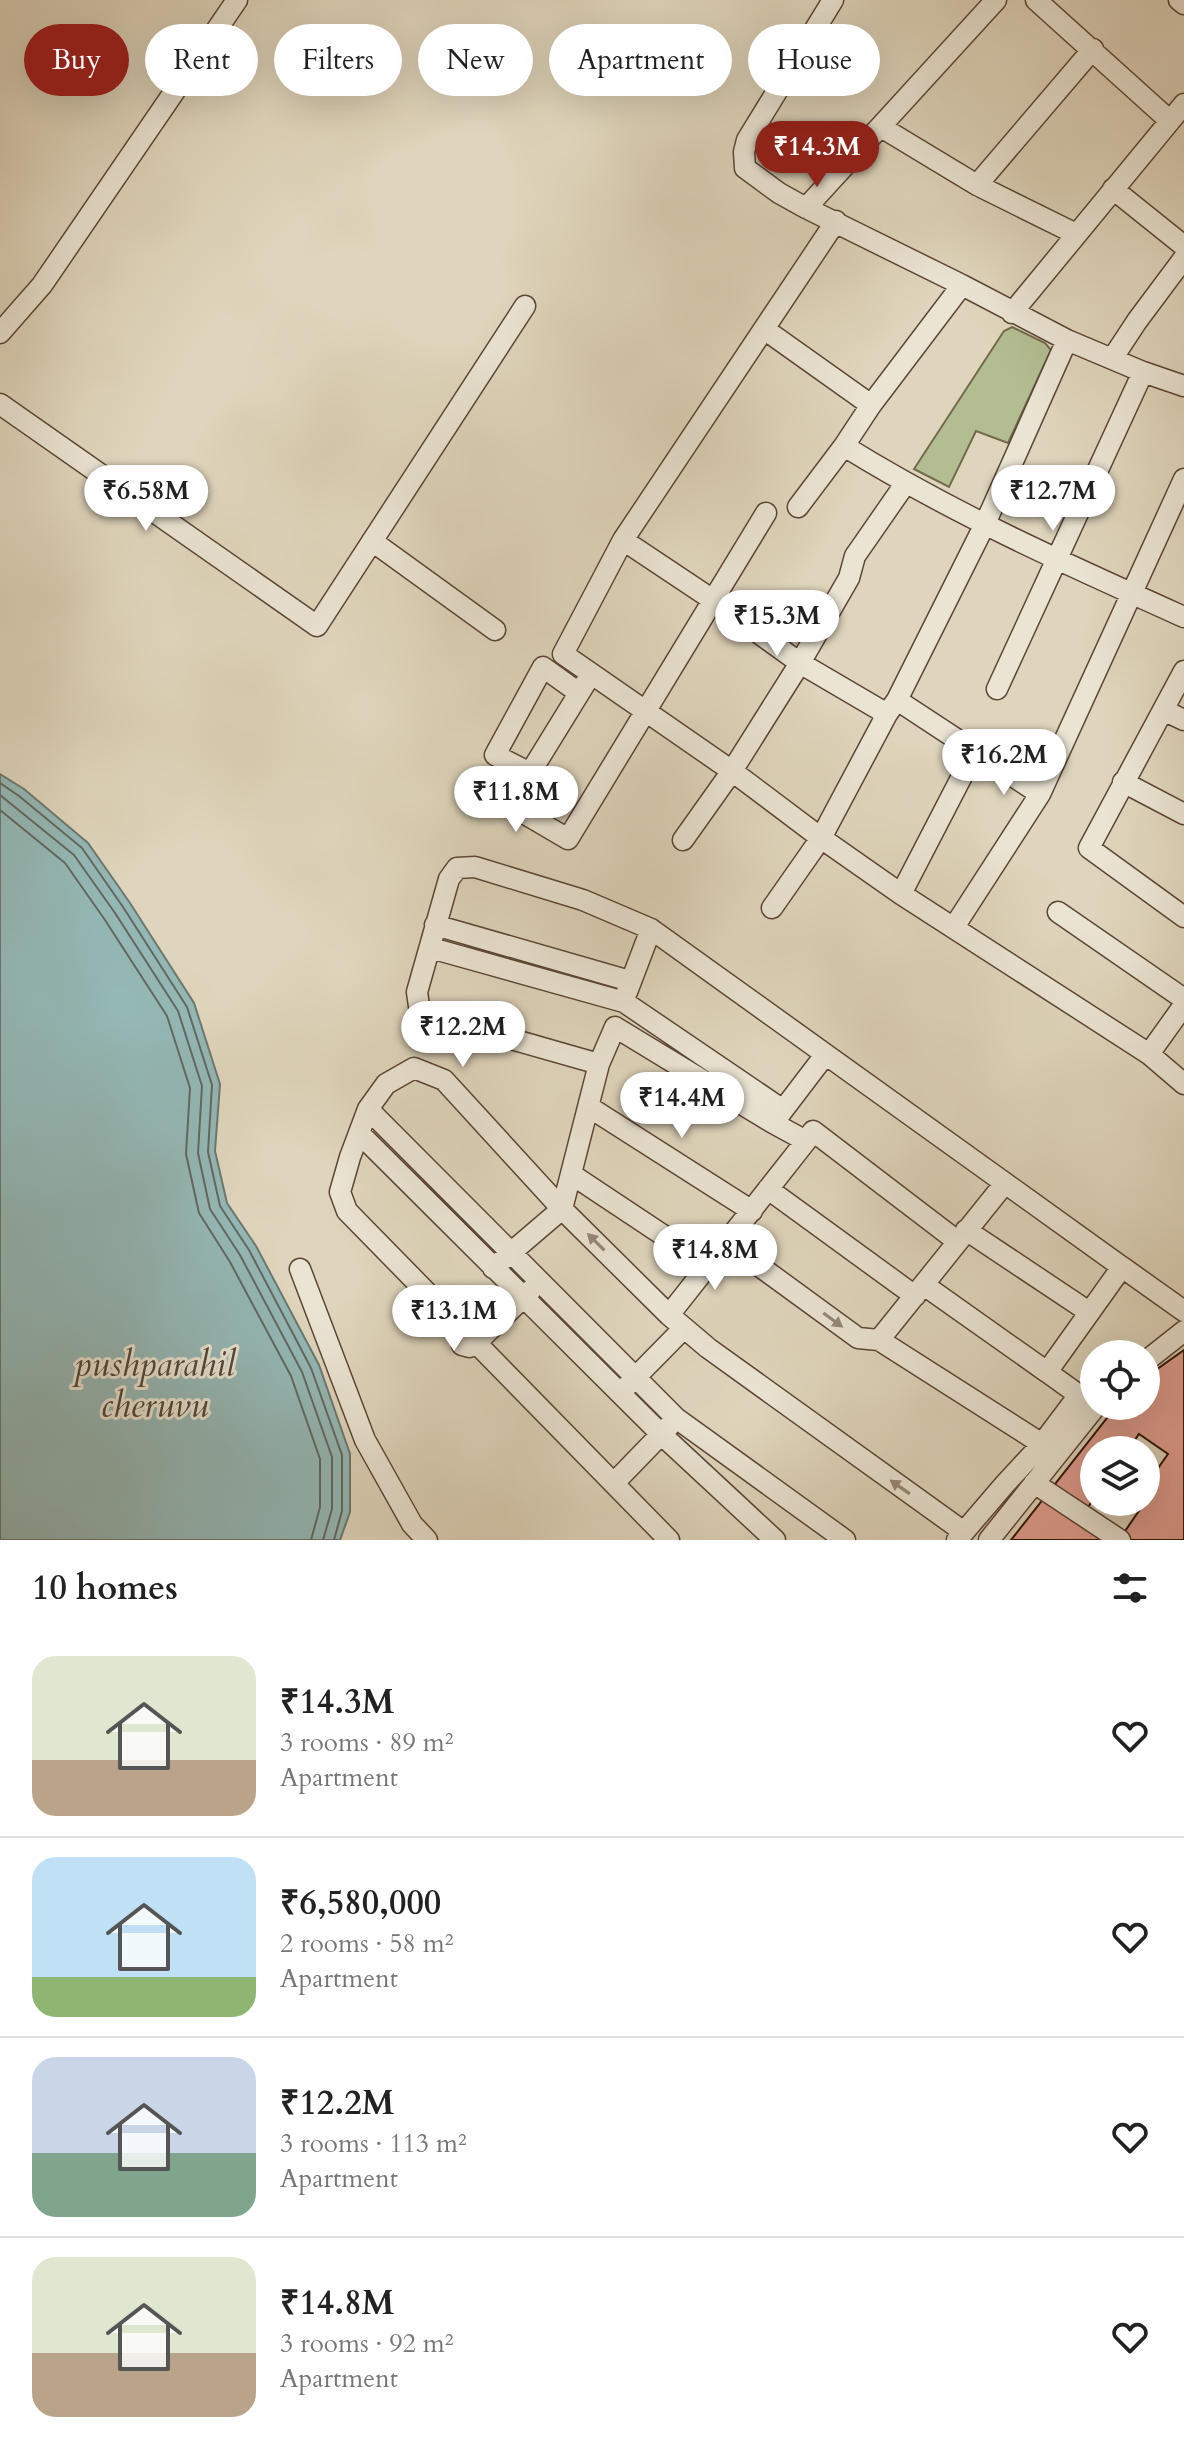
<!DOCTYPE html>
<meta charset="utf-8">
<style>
body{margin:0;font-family:Cardo,serif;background:#f2f2f2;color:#222;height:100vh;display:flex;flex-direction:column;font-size:30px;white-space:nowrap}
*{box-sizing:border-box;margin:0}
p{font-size:26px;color:#767676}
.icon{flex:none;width:44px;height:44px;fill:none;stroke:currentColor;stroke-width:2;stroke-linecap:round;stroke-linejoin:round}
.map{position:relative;height:1540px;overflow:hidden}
.drawer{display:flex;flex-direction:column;background:#fff;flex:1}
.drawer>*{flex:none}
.guide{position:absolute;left:24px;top:24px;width:1136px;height:72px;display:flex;gap:16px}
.tools{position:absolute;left:1080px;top:1340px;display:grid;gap:16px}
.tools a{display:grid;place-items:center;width:80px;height:80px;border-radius:50%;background:#fff;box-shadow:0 8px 32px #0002;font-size:40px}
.price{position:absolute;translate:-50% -68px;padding:0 18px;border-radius:28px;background:#fff;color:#222;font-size:26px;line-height:52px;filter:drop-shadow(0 2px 4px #0008)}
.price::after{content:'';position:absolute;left:50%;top:48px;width:24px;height:18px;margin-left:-12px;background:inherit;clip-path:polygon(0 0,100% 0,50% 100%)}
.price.selected{background:#8f2418;color:#fff}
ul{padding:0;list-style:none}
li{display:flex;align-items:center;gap:24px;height:200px;padding:0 32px}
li+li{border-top:2px solid #e0e0e0}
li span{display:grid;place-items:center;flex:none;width:224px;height:160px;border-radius:24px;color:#555}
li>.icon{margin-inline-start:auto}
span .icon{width:96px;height:96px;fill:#fffc;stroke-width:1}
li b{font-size:34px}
h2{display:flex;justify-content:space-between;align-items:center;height:96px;padding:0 32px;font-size:34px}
.chip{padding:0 28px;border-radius:36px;background:#fff;box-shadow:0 8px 32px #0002;font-size:28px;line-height:72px}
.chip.selected{background:#8f2418;color:#fff}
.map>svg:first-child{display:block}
.green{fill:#b2bd91;stroke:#726a4c;stroke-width:2}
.water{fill:#94b8b6;stroke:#6c7870;stroke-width:2}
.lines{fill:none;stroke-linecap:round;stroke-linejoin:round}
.shore{stroke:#62685f;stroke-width:2}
.building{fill:#e2a092;stroke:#311708;stroke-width:2;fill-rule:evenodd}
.minor-casing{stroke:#5c4635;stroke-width:23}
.minor{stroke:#eae4d3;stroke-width:20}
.oneway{fill:#978878}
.labels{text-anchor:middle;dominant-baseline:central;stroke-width:6;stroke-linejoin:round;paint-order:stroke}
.water-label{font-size:36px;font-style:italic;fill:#4f473c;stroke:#eae4d3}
</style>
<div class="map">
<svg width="1184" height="1540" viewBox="0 0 1184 1540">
<rect width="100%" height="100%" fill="#dfd5bc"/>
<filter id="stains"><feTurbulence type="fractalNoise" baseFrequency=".0025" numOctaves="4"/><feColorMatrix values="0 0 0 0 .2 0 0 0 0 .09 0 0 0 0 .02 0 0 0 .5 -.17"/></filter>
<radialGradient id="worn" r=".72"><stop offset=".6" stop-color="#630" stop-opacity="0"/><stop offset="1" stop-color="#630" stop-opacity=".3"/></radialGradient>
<!-- green -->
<path class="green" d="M1012,327L1045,343L1051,350L1008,443L976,431L949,487L914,469L1004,331Z"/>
<!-- water -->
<path class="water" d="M0,774L24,789L88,843L130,903L194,1003L220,1084L215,1151L227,1203L256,1246L319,1365L350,1454V1512L340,1540H0Z"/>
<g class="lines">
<!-- shore -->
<path class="shore" d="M0,783L19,796L82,848L123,907L187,1007L212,1085L208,1152L220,1206L249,1250L311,1368L342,1455V1511L334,1540
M0,795L74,855L115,913L178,1011L202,1086L198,1153L210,1209L240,1255L302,1372L332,1457V1509L323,1540
M0,810L65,863L105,920L167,1016L190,1088L186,1154L199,1213L230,1262L291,1376L320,1459V1507L311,1540"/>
</g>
<!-- building -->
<path class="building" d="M1184,1350V1540H1011L1111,1413L1118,1406H1146V1377ZM1094,1450H1146V1502H1094Z
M1139,1434L1168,1454L1146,1485V1450H1128Z
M1094,1498V1502H1145L1123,1534L1087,1509Z"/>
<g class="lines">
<defs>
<path id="minor" d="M833,0L747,140L744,152L745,168L779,193L806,208L962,285L1067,340L1143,372L1184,386
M1036,0L1169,120
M1179,0L1184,4
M881,127L977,185L1076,234
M977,185L1093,49
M1113,189L1184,246
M806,208L996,0
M836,221L623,540L563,654L732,771L821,838L901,894L1149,1054L1184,1084
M1012,313L1184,104
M764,329L871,405
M0,333L42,285L237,0
M1112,359L1137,321L1184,258
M0,404L317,626L525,306
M844,446C952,513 1068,565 1184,617
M798,507L844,446L871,405L962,285
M623,540L713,600L800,663L887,714
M372,541L495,630
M1184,671L1089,848L1184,917
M997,689L1143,372
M579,693L543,667L495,755L530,773L591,674
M897,700L1040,794L954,927
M1163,710L1184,720
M1123,782L1184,814
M486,791L568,839L766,513
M1040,794L1184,479
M683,840L732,771L800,663L849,578L855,556L905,484
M901,894L975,751
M772,908L821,838L887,714L897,700L985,524L1067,340
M1058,912L1184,999
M435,925L630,981
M431,948L624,1002L783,1110
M627,992L651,929
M1149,1054L1184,1005
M599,1064L615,1027L773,1123L806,1141L669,1315
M589,1107L752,1211
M368,1109L676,1418L845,1540
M777,1118L825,1055
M359,1133L662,1435L775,1540
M806,1141L813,1131L957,1241
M571,1174L708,1265
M768,1189L915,1296
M966,1230L1089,1312
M725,1241L858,1338L879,1340L1042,1444
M1122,1267L1184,1311
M493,1268L562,1209L599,1064L420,1013L417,992L449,879L457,868L475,867L583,900L651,929L1122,1267L1047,1372L1079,1395L1042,1444L1005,1484L957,1540
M300,1269L365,1440L412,1524L427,1540
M924,1285L1047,1372
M879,1340L1005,1183
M462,1345L469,1347L475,1344L531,1290
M1146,1361L1184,1331
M628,1385L684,1328
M614,1483L671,1424
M1034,1483L1120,1540
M669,1540L347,1211L340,1192L350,1157L368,1109L386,1084L414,1068L444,1080L562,1209L669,1315L708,1348L964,1532
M989,1540L1096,1406"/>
</defs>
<!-- minor casing -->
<use href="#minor" class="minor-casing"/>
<!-- minor -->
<use href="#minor" class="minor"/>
</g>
<!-- one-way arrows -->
<defs><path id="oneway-solid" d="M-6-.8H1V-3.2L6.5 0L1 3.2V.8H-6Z" transform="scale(2)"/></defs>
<g class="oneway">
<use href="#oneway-solid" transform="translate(596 1242) rotate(-135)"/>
<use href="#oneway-solid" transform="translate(833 1320) rotate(36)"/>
<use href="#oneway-solid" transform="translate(900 1487) rotate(-145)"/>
</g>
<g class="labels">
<!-- water labels -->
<g class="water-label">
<text x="155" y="1364">pushparahil<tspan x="155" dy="41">cheruvu</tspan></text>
</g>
</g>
<rect width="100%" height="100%" filter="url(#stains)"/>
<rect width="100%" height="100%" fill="url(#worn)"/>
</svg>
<div class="tools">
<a><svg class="icon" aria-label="locate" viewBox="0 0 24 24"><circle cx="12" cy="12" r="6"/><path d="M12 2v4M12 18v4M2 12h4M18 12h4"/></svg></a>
<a><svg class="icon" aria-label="layers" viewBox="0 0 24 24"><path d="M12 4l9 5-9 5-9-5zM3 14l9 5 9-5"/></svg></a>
</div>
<b class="price selected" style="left:817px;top:189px">₹14.3M</b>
<b class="price" style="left:146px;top:533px">₹6.58M</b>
<b class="price" style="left:1053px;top:533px">₹12.7M</b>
<b class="price" style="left:777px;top:658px">₹15.3M</b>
<b class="price" style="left:1004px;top:797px">₹16.2M</b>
<b class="price" style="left:516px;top:834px">₹11.8M</b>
<b class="price" style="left:463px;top:1069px">₹12.2M</b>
<b class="price" style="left:682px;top:1140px">₹14.4M</b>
<b class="price" style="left:715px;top:1292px">₹14.8M</b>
<b class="price" style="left:454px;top:1353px">₹13.1M</b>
<div class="guide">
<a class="chip selected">Buy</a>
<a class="chip">Rent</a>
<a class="chip">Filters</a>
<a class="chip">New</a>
<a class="chip">Apartment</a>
<a class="chip">House</a>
</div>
</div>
<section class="drawer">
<h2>10 homes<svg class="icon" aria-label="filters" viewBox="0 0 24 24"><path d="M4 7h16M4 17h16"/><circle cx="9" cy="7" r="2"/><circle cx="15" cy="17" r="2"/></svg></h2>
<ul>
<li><span style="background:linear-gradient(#dfe7d0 65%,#b9a48a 0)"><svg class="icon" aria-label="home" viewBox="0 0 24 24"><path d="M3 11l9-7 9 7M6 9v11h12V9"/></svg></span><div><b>₹14.3M</b><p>3 rooms · 89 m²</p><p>Apartment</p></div><svg class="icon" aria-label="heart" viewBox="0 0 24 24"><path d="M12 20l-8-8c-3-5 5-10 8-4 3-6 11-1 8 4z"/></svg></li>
<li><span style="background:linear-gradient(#bfe0f5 75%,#8fb573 0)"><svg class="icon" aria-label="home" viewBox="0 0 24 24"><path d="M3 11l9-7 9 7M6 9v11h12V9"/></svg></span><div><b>₹6,580,000</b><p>2 rooms · 58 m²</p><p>Apartment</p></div><svg class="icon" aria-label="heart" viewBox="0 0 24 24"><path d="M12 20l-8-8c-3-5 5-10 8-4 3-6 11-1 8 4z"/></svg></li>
<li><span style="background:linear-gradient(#c9d6e8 60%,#7fa58c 0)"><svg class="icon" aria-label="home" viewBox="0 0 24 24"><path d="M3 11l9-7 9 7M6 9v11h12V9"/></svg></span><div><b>₹12.2M</b><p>3 rooms · 113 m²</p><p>Apartment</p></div><svg class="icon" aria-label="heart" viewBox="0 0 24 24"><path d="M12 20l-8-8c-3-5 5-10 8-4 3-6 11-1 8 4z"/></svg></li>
<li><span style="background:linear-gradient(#dfe7d0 60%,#b9a48a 0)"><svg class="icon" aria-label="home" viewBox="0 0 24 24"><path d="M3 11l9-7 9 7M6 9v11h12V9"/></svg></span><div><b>₹14.8M</b><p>3 rooms · 92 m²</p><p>Apartment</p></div><svg class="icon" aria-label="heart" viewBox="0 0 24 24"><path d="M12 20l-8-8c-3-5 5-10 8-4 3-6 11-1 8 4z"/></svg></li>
</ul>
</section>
